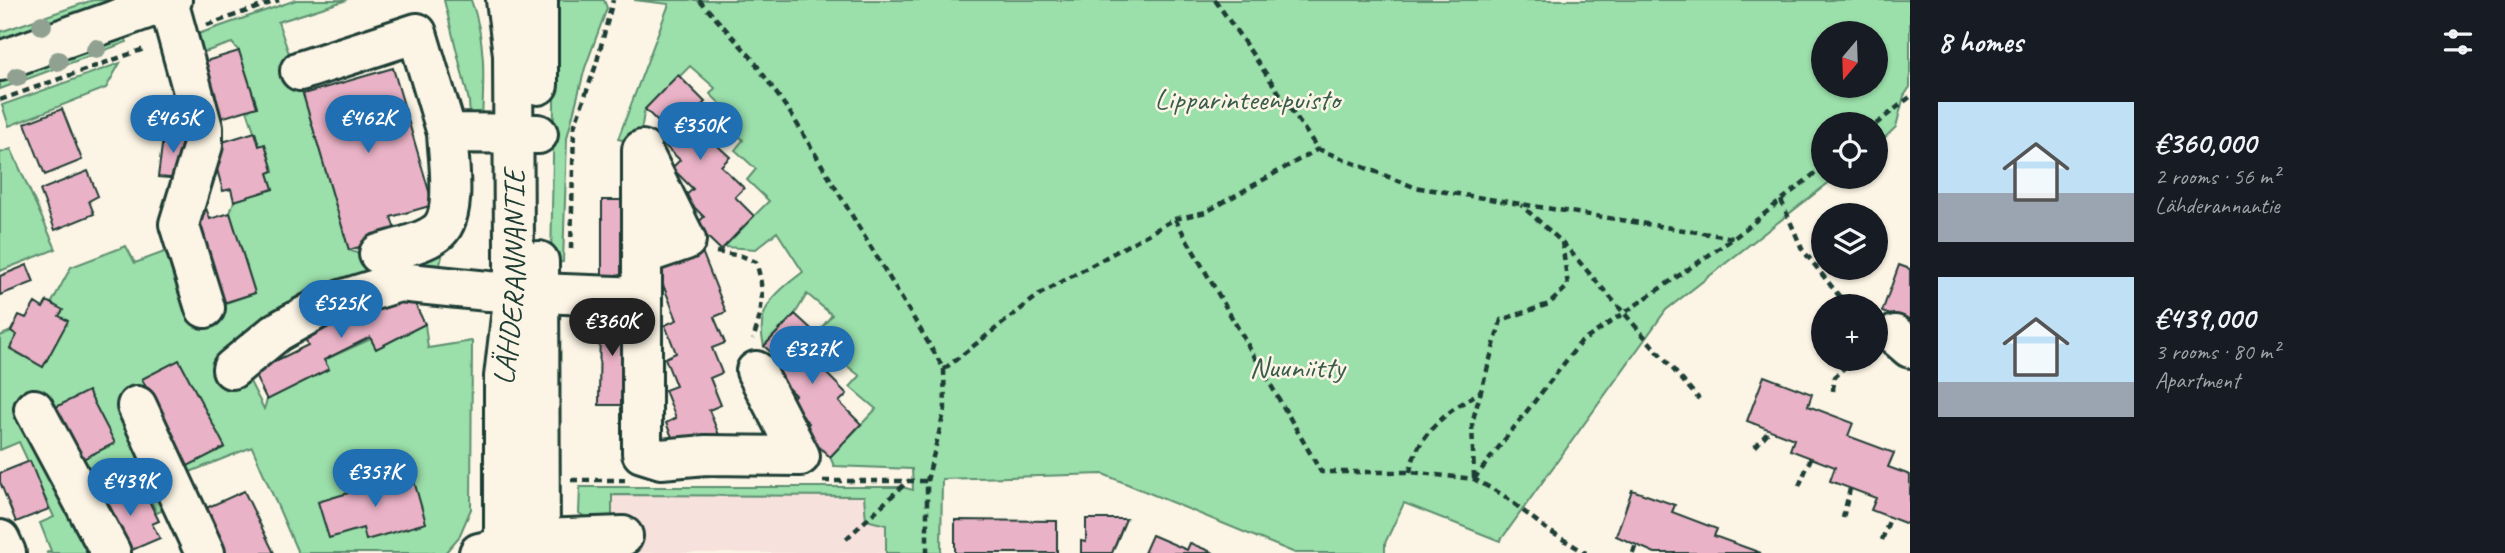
<!DOCTYPE html>
<meta charset="utf-8">
<style>
body{margin:0;font-family:Caveat,sans-serif;background:#242831;color:#f1f3f6;height:100vh;display:flex;flex-direction:column;font-size:26px;white-space:nowrap}
*{box-sizing:border-box;margin:0}
p{font-size:23px;color:#9ea1a6}
.icon{flex:none;width:38px;height:38px;fill:none;stroke:currentColor;stroke-width:2;stroke-linecap:round;stroke-linejoin:round}
.map{position:relative;flex:1;overflow:hidden}
.drawer{display:flex;flex-direction:column;background:#171b24;width:595px}
.drawer>*{flex:none}
.needle{width:46px;rotate:199deg}
.buttons{position:absolute;left:1811px;top:21px;display:grid;gap:14px}
.buttons a{display:grid;place-items:center;width:77px;height:77px;border-radius:50%;background:#171b24;box-shadow:0 2px 5px #0004;font-size:35px}
.price{position:absolute;translate:-50% -60px;padding:0 16px;border-radius:24px;background:#1f6fb2;color:#fff;font-size:23px;line-height:46px;filter:drop-shadow(0 2px 4px #0008)}
.price::after{content:'';position:absolute;left:50%;top:42px;width:21px;height:16px;margin-left:-10px;background:inherit;clip-path:polygon(0 0,100% 0,50% 100%)}
.price.selected{background:#222;color:#fff}
ul{padding:0;list-style:none}
li{display:flex;align-items:center;gap:21px;height:175px;padding:0 28px}
li span{display:grid;place-items:center;flex:none;width:196px;height:140px;border-radius:0px;color:#555}
li>.icon{margin-inline-start:auto}
span .icon{width:84px;height:84px;fill:#fffc;stroke-width:1}
li b{font-size:30px}
h2{display:flex;justify-content:space-between;align-items:center;height:84px;padding:0 28px;font-size:30px}
main{display:flex;flex:1;min-height:0}
.map>svg:first-child{display:block}
.built{fill:#f7e1dc}
.green{fill:#9bdfaa;stroke:#5d8e6f;stroke-width:2;fill-rule:evenodd}
.building{fill:#eab2c6;stroke:#1f3d34;stroke-width:2}
.lines{fill:none;stroke-linecap:round;stroke-linejoin:round}
.minor-casing{stroke:#1f3d34;stroke-width:44}
.major-casing{stroke:#1f3d34;stroke-width:44}
.path{stroke:#1f3d34;stroke-width:4.5;stroke-dasharray:7 5;stroke-linecap:butt}
.minor{stroke:#fcf5e5;stroke-width:38}
.major{stroke:#fcf5e5;stroke-width:38}
.tree{fill:#90a191}
.labels{text-anchor:middle;dominant-baseline:central;stroke-width:5;stroke-linejoin:round;paint-order:stroke}
.park-label{font-size:30px;fill:#385d4c;stroke:#fcf5e5}
.street-label{font-size:30px;fill:#1f3d34;stroke:#fcf5e5}
</style>
<main>
<div class="map">
<svg width="1910" height="553" viewBox="0 0 1910 553">
<rect width="100%" height="100%" fill="#fcf5e5"/>
<filter id="ink" filterUnits="userSpaceOnUse"><feTurbulence type="fractalNoise" baseFrequency=".0143" numOctaves="2"/><feDisplacementMap in="SourceGraphic" scale="14" xChannelSelector="R" yChannelSelector="G"/><feConvolveMatrix kernelMatrix="1 2 1 2 8 2 1 2 1" color-interpolation-filters="sRGB"/></filter>
<g filter="url(#ink)">
<!-- built -->
<path class="built" d="M587,487L895,491L894,553H579V502Z"/>
<!-- green -->
<path class="green" d="M93,0H125L0,46V32Z
M296,0H347L278,22L303,94L349,250L373,260L402,251L443,252L438,273L341,283L246,374L264,409L267,400L324,360L371,339L376,349L425,324L428,348L472,341L471,509L459,537L445,553H298L252,447L165,482L174,505L157,513L138,476L116,484L106,464L76,474L92,553H46L51,551L40,523L54,517L19,442L0,450V336L11,331L17,335L10,349L42,366L59,316L51,304L71,267L126,246L135,263L167,251L195,314L255,293L230,213L234,201L273,189L268,173L273,171L265,145L259,146L247,110L257,106L239,51L232,43L195,55V35Z
M444,0H471C486,39 484,79 482,120H470L469,101Z
M556,0H604L607,8L585,68L567,138L563,262L551,263Z
M634,0H1910V87L1904,96L1896,127L1876,146V124H1824V177H1836L1666,310L1500,541L1404,503L1385,543V553H1295L1103,474L942,479L941,553H886V525L866,520L864,496L612,495V522L590,520L579,513L580,487H902L913,490L912,469L834,466L830,457L876,409L850,387L860,376L837,358L846,347L823,326L832,315L807,294L795,314L764,346C754,308 777,292 803,272L777,232L756,249L723,247L769,201L747,180L756,169L735,150L743,140L723,120L729,112L710,94L715,88L690,66L644,112L642,126L631,142L618,139L669,4ZM1824,33H1876V86H1824Z
M123,32L127,42L0,89V77Z
M120,63L106,88L9,126L2,105Z
M11,149L56,249L0,271V153Z"/>
<!-- building -->
<path class="building" d="M239,51L257,107L221,118L203,62Z
M393,68L433,205L391,217L397,236L349,250L303,94Z
M678,75L705,102L698,109L718,129L709,138L730,157L721,166L744,188L735,197L754,216L721,250L695,225L704,217L684,197L693,189L672,168L680,160L658,139L667,131L645,109Z
M62,109L82,160L45,175L25,123Z
M164,130L187,133L182,179L158,177Z
M255,132L259,146L265,144L273,171L268,173L273,189L234,201L231,189L223,191L215,162L220,161L216,144Z
M88,171L98,196L89,201L94,214L55,230L40,190Z
M602,200H627L626,290L602,289Z
M206,208L210,219L230,213L255,293L214,306L190,213Z
M701,249L726,312L714,317L725,343L712,348L722,373L710,378L721,405L709,410L719,435L678,451L666,423L676,418L665,390L676,386L665,358L676,353L665,325L677,320L656,267Z
M27,265L34,282L0,295V276Z
M1899,265L1910,269V322L1882,312Z
M407,288L425,324L376,349L370,337L324,360L329,369L267,400L253,372L308,345L301,329Z
M47,301L63,310L59,316L68,321L43,367L10,348L17,335L11,331L19,315L26,318L35,303L43,308Z
M600,310H624L623,405H599Z
M795,314L820,337L813,345L833,365L826,373L847,394L839,402L861,424L830,457L802,431L809,423L787,403L795,395L774,375L784,364L764,346Z
M179,360L225,447L184,468L142,379Z
M1764,376L1812,394L1808,406L1853,423L1848,436L1894,453L1888,467L1910,475V525L1871,510L1876,498L1830,481L1835,467L1790,450L1794,439L1747,421Z
M88,391L115,443L81,460L54,408Z
M30,461L49,509L16,522L0,482V473Z
M412,474L426,523L366,540L363,528L329,538L318,502Z
M131,483L139,498L146,495L159,521L152,524L160,538L125,553L97,500Z
M1632,490L1675,505L1672,512L1717,529L1714,536L1761,553H1655L1616,536Z
M244,491L274,553H225L204,509Z
M1086,519H1126L1112,553H1081V541L1086,542Z
M955,520L1057,521V553H955Z
M1152,535L1187,550L1190,543L1214,553H1144Z"/>
<g class="lines">
<defs>
<path id="minor" d="M168,1L203,128V145L179,224L205,308
M0,61L172,0
M300,71L417,33L447,133L538,134
M642,150V453L661,459L706,455L800,456L756,371
M379,254C396,248 422,244 436,233C459,217 448,159 447,133
M642,255L686,240L646,159
M1895,335L1910,348
M232,369L277,332L325,305L399,282L488,291L642,297
M137,406L205,553
M34,409L111,553
M0,540L6,553
M479,553L540,539L623,536"/>
<g id="major">
<path d="M538,85V0"/>
<path d="M539,261L540,553"/>
<path id="s1" d="M504,553V377L514,292V251L513,54L506,0"/>
</g>
</defs>
<!-- minor casing -->
<use href="#minor" class="minor-casing"/>
<!-- major casing -->
<use href="#major" class="major-casing"/>
<!-- path -->
<path class="path" d="M699,0L751,57L793,117L944,369L945,409L927,481V553
M1215,0L1318,149L1414,187L1734,238
M207,25L279,0
M0,100L147,48
M1876,124L1910,97
M1781,200L1802,249L1847,306
M1175,219L1321,472H1410L1474,479L1503,495L1549,531L1586,553
M1562,242L1699,399
M571,249L574,127L596,65L613,0
M716,252L742,256L756,262C765,290 763,311 753,339
M944,369L1040,294L1175,219L1206,212L1318,149
M1833,391L1834,377L1854,359
M1755,447L1770,430
M1410,472C1417,433 1448,411 1480,392
M1474,478L1472,423L1501,320L1549,304L1568,286L1562,242L1521,205
M1474,479L1580,343L1734,238L1824,166
M571,480H625
M823,481H927
M1799,486L1811,458
M1843,518L1850,489
M846,539L908,481
M1882,540L1890,518
M1633,553L1636,544"/>
<!-- minor -->
<use href="#minor" class="minor"/>
<!-- major -->
<use href="#major" class="major"/>
</g>
<!-- trees -->
<g class="tree">
<circle cx="42" cy="25" r="10"/>
<circle cx="96" cy="49" r="10"/>
<circle cx="58" cy="61" r="10"/>
<circle cx="17" cy="77" r="10"/>
</g>
</g>
<g class="labels">
<!-- park labels -->
<g class="park-label">
<text x="1247" y="99">Lipparinteenpuisto</text>
<text x="1297" y="367">Nuuniitty</text>
</g>
<!-- street labels -->
<g class="street-label">
<text stroke="none"><textPath href="#s1" startOffset="276">LÄHDERANNANTIE</textPath></text>
</g>
</g>
</svg>
<div class="buttons">
<a><svg class="needle" viewBox="-14 -14 28 28"><path d="M0-13l5 13h-10z" fill="#e53935"/><path d="M0 13l5-13h-10z" fill="#9ea1a6"/></svg></a>
<a><svg class="icon" aria-label="locate" viewBox="0 0 24 24"><circle cx="12" cy="12" r="6"/><path d="M12 2v4M12 18v4M2 12h4M18 12h4"/></svg></a>
<a><svg class="icon" aria-label="layers" viewBox="0 0 24 24"><path d="M12 4l9 5-9 5-9-5zM3 14l9 5 9-5"/></svg></a>
<a>+</a>
</div>
<b class="price" style="left:173px;top:155px">€465K</b>
<b class="price" style="left:368px;top:155px">€462K</b>
<b class="price" style="left:700px;top:162px">€350K</b>
<b class="price" style="left:341px;top:340px">€525K</b>
<b class="price selected" style="left:612px;top:358px">€360K</b>
<b class="price" style="left:812px;top:386px">€327K</b>
<b class="price" style="left:375px;top:509px">€357K</b>
<b class="price" style="left:130px;top:518px">€439K</b>
</div>
<section class="drawer">
<h2>8 homes<svg class="icon" aria-label="filters" viewBox="0 0 24 24"><path d="M4 7h16M4 17h16"/><circle cx="9" cy="7" r="2"/><circle cx="15" cy="17" r="2"/></svg></h2>
<ul>
<li><span style="background:linear-gradient(#bfe0f5 65%,#9aa5b1 0)"><svg class="icon" aria-label="home" viewBox="0 0 24 24"><path d="M3 11l9-7 9 7M6 9v11h12V9"/></svg></span><div><b>€360,000</b><p>2 rooms · 56 m²</p><p>Lähderannantie</p></div></li>
<li><span style="background:linear-gradient(#bfe0f5 75%,#9aa5b1 0)"><svg class="icon" aria-label="home" viewBox="0 0 24 24"><path d="M3 11l9-7 9 7M6 9v11h12V9"/></svg></span><div><b>€439,000</b><p>3 rooms · 80 m²</p><p>Apartment</p></div></li>
</ul>
</section>
</main>
